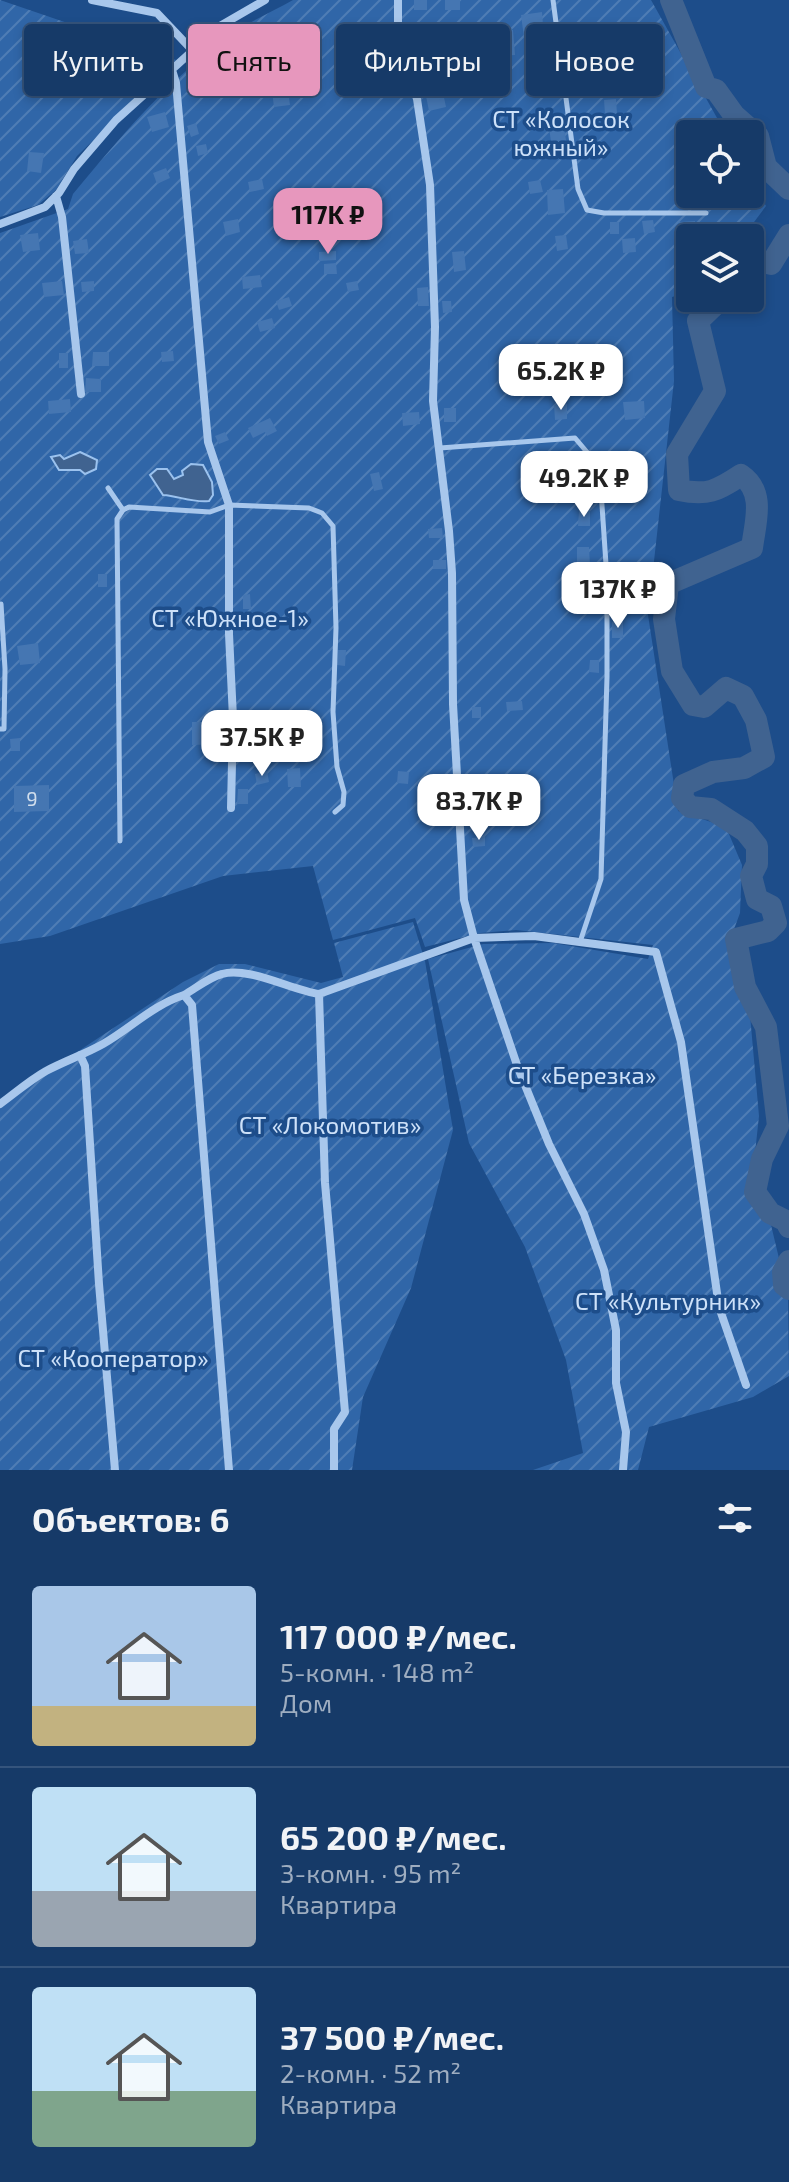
<!DOCTYPE html>
<html lang="ru">
<meta charset="utf-8">
<style>
body{margin:0;font-family:"Exo 2",sans-serif;background:#234571;color:#f1f3f6;height:100vh;display:flex;flex-direction:column;font-size:30px;white-space:nowrap}
*{box-sizing:border-box;margin:0}
p{font-size:26px;color:#9eadc0}
.icon{flex:none;width:44px;height:44px;fill:none;stroke:currentColor;stroke-width:2;stroke-linecap:round;stroke-linejoin:round}
.map{position:relative;height:1470px;overflow:hidden}
.sheet{display:flex;flex-direction:column;background:#163a68;flex:1}
.sheet>*{flex:none}
.guide{position:absolute;left:24px;top:24px;width:742px;height:72px;display:flex;gap:16px}
.buttons{position:absolute;left:676px;top:120px;display:grid;gap:16px}
.buttons a{display:grid;place-items:center;width:88px;height:88px;border-radius:8px;background:#163a68;box-shadow:0 4px 12px #0003,0 0 0 2px #35547c;font-size:40px}
.price{position:absolute;translate:-50% -68px;padding:0 18px;border-radius:16px;background:#fff;color:#222;font-size:26px;line-height:52px;filter:drop-shadow(0 2px 4px #0008)}
.price::after{content:'';position:absolute;left:50%;top:48px;width:24px;height:18px;margin-left:-12px;background:inherit;clip-path:polygon(0 0,100% 0,50% 100%)}
.price.on{background:#e797bd;color:#111}
ul{padding:0;list-style:none}
li{display:flex;align-items:center;gap:24px;height:200px;padding:0 32px}
li+li{border-top:2px solid #35547c}
li span{display:grid;place-items:center;flex:none;width:224px;height:160px;border-radius:8px;color:#555}
li>.icon{margin-inline-start:auto}
span .icon{width:96px;height:96px;fill:#fffc;stroke-width:1}
li b{font-size:34px}
h2{display:flex;justify-content:space-between;align-items:center;height:96px;padding:0 32px;font-size:34px}
.chip{padding:0 28px;border-radius:8px;background:#163a68;box-shadow:0 4px 12px #0003,0 0 0 2px #35547c;font-size:28px;line-height:72px}
.chip.on{background:#e797bd;color:#111}
.map>svg:first-child{display:block}
.garden{fill:url(#garden-furrows)}
.water{fill:#406390;stroke:#9bc2ee;stroke-width:2}
.lines{fill:none;stroke-linecap:round;stroke-linejoin:round}
.river{stroke:#406390;stroke-width:22}
.building{fill:#4576b2}
.service{stroke:#a8c7ec;stroke-width:5}
.minor{stroke:#a8c7ec;stroke-width:8}
.labels{text-anchor:middle;dominant-baseline:central;stroke-width:7;stroke-linejoin:round;paint-order:stroke}
.number-label{font-size:20px;fill:#d0ddec}
.park-label{font-size:24px;fill:#cde1f9;stroke:#1d4d8a}
</style>
<div class="map">
<svg width="789" height="1470" viewBox="0 0 789 1470">
<defs>
<pattern id="garden-furrows" width="10" height="10" patternUnits="userSpaceOnUse" patternTransform="scale(2)"><rect width="10" height="10" fill="#3066a8"/><path d="M-1 1l2-2M0 10L10 0M9 11l2-2" fill="none" stroke="#4f7db5"/></pattern>
</defs>
<rect width="100%" height="100%" fill="#1d4d8a"/>
<!-- garden -->
<path class="garden" d="M0,0L176,60L77,156L56,190L38,205L0,217Z
M293,0H651L726,134H690V194H750V178L766,206L742,238H690V291L672,297L674,381L648,615L678,811L726,827L742,865L740,913L730,940L750,1015L759,1116L751,1190L771,1225L788,1296L789,1376L753,1397L649,1427L638,1470H533L583,1453L566,1360L525,1247L469,1143L428,959L483,944L553,943L648,959L653,945L516,930L480,933L425,947L415,918L333,940L313,866L223,876L50,936L0,944V233L68,209L73,194C122,135 170,77 234,33C252,20 274,11 293,0Z
M413,922L425,961L453,1130L411,1288L363,1397L352,1470H0V1103L183,982L219,964H245L321,983L343,977L334,943Z"/>
<!-- water -->
<path class="water" d="M80,452L97,460L96,469L85,474L80,470H59L51,457L60,455L64,459Z
M191,464L203,465L212,482L213,495L209,501C192,503 179,496 163,495L150,475L157,469H167L174,479L183,475L182,471Z"/>
<g class="lines">
<!-- river -->
<path class="river" d="M671,0L706,87L716,90L734,115L758,136L766,167L789,189
M750,253L760,261L771,264L789,235
M722,298L698,321L715,391L677,454L679,490C707,496 717,491 741,475C766,492 755,523 752,548L668,584L664,619L672,671L693,705L704,707L726,688L743,696L756,720L764,757L744,768L713,772L684,785L682,798L690,807L711,809L745,831L757,846V864L751,876L757,899L771,906L776,923L768,931L736,939L745,987L766,1027L778,1126L762,1159L755,1192L770,1213L786,1221L789,1227
M789,1261L783,1272L784,1285L789,1289"/>
</g>
<!-- building -->
<path class="building" d="M414,0H427V10H414Z
M445,0H460V10H445Z
M542,12L543,25H539L540,36L524,38L521,15Z
M380,22L390,23L389,35L379,34Z
M276,23L280,37L269,40L265,26Z
M600,25L603,45L584,47L582,27Z
M486,27L488,42L470,45L468,30Z
M361,28L365,41L345,48L340,35Z
M263,30L268,38L256,45L251,36Z
M513,30L515,55L500,56L498,31Z
M389,60L395,78L384,81L378,64Z
M540,65L542,82L526,83L525,66Z
M629,68V79L616,80L615,69Z
M591,69L594,84L572,88L570,73Z
M287,82L290,105L274,107L271,84Z
M441,83L446,107L429,111L424,86Z
M616,99L617,114H605L604,100Z
M165,112L169,127L152,132L147,117Z
M562,117L566,140L551,142L548,120Z
M196,123L199,134L191,137L187,126Z
M206,144L208,153L198,156L196,146Z
M29,152L44,153L41,173L27,171Z
M166,168L170,178L157,184L153,173Z
M262,179L264,189L250,192L248,182Z
M540,180L543,192L530,194L528,182Z
M563,189L565,213L548,215L547,190Z
M322,206H330L331,219H323Z
M238,219L240,232L226,236L223,222Z
M653,220L655,232L644,234L642,221Z
M695,221L696,238L680,241L679,222Z
M610,222H619V234H610Z
M38,233L40,250L23,252L20,235Z
M566,235L568,249L557,251L555,236Z
M635,238L636,252L623,253L622,239Z
M87,239L89,253L75,254L73,241Z
M336,251V260L319,261V252Z
M464,251L466,270L454,272L452,252Z
M336,263L337,274H324V264Z
M260,275L262,287L243,289L242,277Z
M62,281L64,295L44,297L42,283Z
M94,281V291L82,292L81,282Z
M357,281L359,290L348,292L346,283Z
M428,287L429,306H418L417,288Z
M289,297L292,306L279,310L276,301Z
M442,301H451L452,312L443,313Z
M272,318L275,328L260,332L257,322Z
M559,349L560,364L540,366L539,351Z
M173,351L174,361L162,362L161,352Z
M93,352H109V366H92Z
M59,353H68V368H59Z
M86,378L101,379V392H85Z
M70,399L71,412L49,414L48,401Z
M644,401L645,418L625,420L623,402Z
M567,404V419L555,420L554,405Z
M444,408H456V422H444Z
M419,412L420,424L403,426L402,413Z
M270,418L277,431L267,436L265,432L253,438L248,428Z
M225,432L229,440L219,444L215,436Z
M379,472L383,489L374,491L370,474Z
M592,477L593,498H578V478Z
M579,511H590V526H578Z
M442,528L443,538H429L428,529Z
M577,547H589L590,565L577,566Z
M433,560H446V569H433Z
M98,574H107V587H98Z
M250,594L251,609H243V595Z
M612,622H623V638H612Z
M38,643L40,663L20,665L17,646Z
M338,650H346L345,666L337,665Z
M590,660H599V673L589,672Z
M522,701L523,710L507,711L506,702Z
M472,707H481V718H472Z
M192,722H220V744L192,745Z
M308,731L322,732L321,744L308,743Z
M251,737L252,749L239,750L238,738Z
M20,738V751H11L10,739Z
M300,768L301,787H288L287,769Z
M267,771L269,782L257,785L255,774Z
M398,771L409,772L408,784L397,783Z
M49,785V811L14,812V786Z
M238,789H248V804H237Z
M480,804L481,819H467V805Z
M485,837V846L473,847L472,838Z"/>
<g class="lines">
<!-- service -->
<path class="service" d="M553,0L578,189L587,210L604,213H706
M440,448L575,438L592,458L600,476L607,579V677L601,879L580,942
M108,488L123,510
M0,729H4L5,669L1,604
M120,841L117,519L123,510L129,507L210,512L229,505L309,508L322,513L333,526L336,628L333,712L337,767L344,792L343,805L335,812"/>
<!-- minor -->
<path class="minor" d="M92,0L157,13L193,51
M398,0V43L417,99L430,185L435,327L433,401L449,531L452,573L453,704L464,900L474,938L518,1068L549,1144L584,1214L604,1270L616,1330V1383L626,1432L623,1470
M172,70L176,83L208,442L229,505V634L233,718L231,808
M56,196L62,217L81,394
M0,224L45,207L59,193L74,169L116,120L220,26L265,0
M319,994L325,1183L345,1412L334,1429V1470
M184,995C195,989 209,977 222,974C247,966 292,990 319,994L474,938L534,936L656,952L681,1042L719,1307L746,1385
M80,1055L85,1066L99,1284L115,1470
M0,1104C15,1093 30,1080 46,1071C65,1061 85,1054 103,1044C131,1028 153,1005 184,995L192,1005L229,1470"/>
</g>
<g class="labels">
<!-- number labels -->
<g class="number-label">
<text x="32" y="798">9</text>
</g>
<!-- park labels -->
<g class="park-label">
<text x="561" y="118">СТ «Колосок<tspan x="561" dy="28">южный»</tspan></text>
<text x="230" y="617">СТ «Южное-1»</text>
<text x="582" y="1074">СТ «Березка»</text>
<text x="330" y="1124">СТ «Локомотив»</text>
<text x="668" y="1300">СТ «Культурник»</text>
<text x="113" y="1357">СТ «Кооператор»</text>
</g>
</g>
</svg>
<div class="buttons">
<a><svg class="icon" aria-label="locate" viewBox="0 0 24 24"><circle cx="12" cy="12" r="6"/><path d="M12 2v4M12 18v4M2 12h4M18 12h4"/></svg></a>
<a><svg class="icon" aria-label="layers" viewBox="0 0 24 24"><path d="M12 4l9 5-9 5-9-5zM3 14l9 5 9-5"/></svg></a>
</div>
<b class="price on" style="left:328px;top:256px">117K ₽</b>
<b class="price" style="left:561px;top:412px">65.2K ₽</b>
<b class="price" style="left:584px;top:519px">49.2K ₽</b>
<b class="price" style="left:618px;top:630px">137K ₽</b>
<b class="price" style="left:262px;top:778px">37.5K ₽</b>
<b class="price" style="left:479px;top:842px">83.7K ₽</b>
<div class="guide">
<a class="chip">Купить</a>
<a class="chip on">Снять</a>
<a class="chip">Фильтры</a>
<a class="chip">Новое</a>
</div>
</div>
<section class="sheet">
<h2>Объектов: 6<svg class="icon" aria-label="filters" viewBox="0 0 24 24"><path d="M4 7h16M4 17h16"/><circle cx="9" cy="7" r="2"/><circle cx="15" cy="17" r="2"/></svg></h2>
<ul>
<li><span style="background:linear-gradient(#a9c7e8 75%,#c2b280 0)"><svg class="icon" aria-label="home" viewBox="0 0 24 24"><path d="M3 11l9-7 9 7M6 9v11h12V9"/></svg></span><div><b>117 000 ₽/мес.</b><p>5-комн. · 148 m²</p><p>Дом</p></div></li>
<li><span style="background:linear-gradient(#bfe0f5 65%,#9aa5b1 0)"><svg class="icon" aria-label="home" viewBox="0 0 24 24"><path d="M3 11l9-7 9 7M6 9v11h12V9"/></svg></span><div><b>65 200 ₽/мес.</b><p>3-комн. · 95 m²</p><p>Квартира</p></div></li>
<li><span style="background:linear-gradient(#bfe0f5 65%,#7fa58c 0)"><svg class="icon" aria-label="home" viewBox="0 0 24 24"><path d="M3 11l9-7 9 7M6 9v11h12V9"/></svg></span><div><b>37 500 ₽/мес.</b><p>2-комн. · 52 m²</p><p>Квартира</p></div></li>
</ul>
</section>
